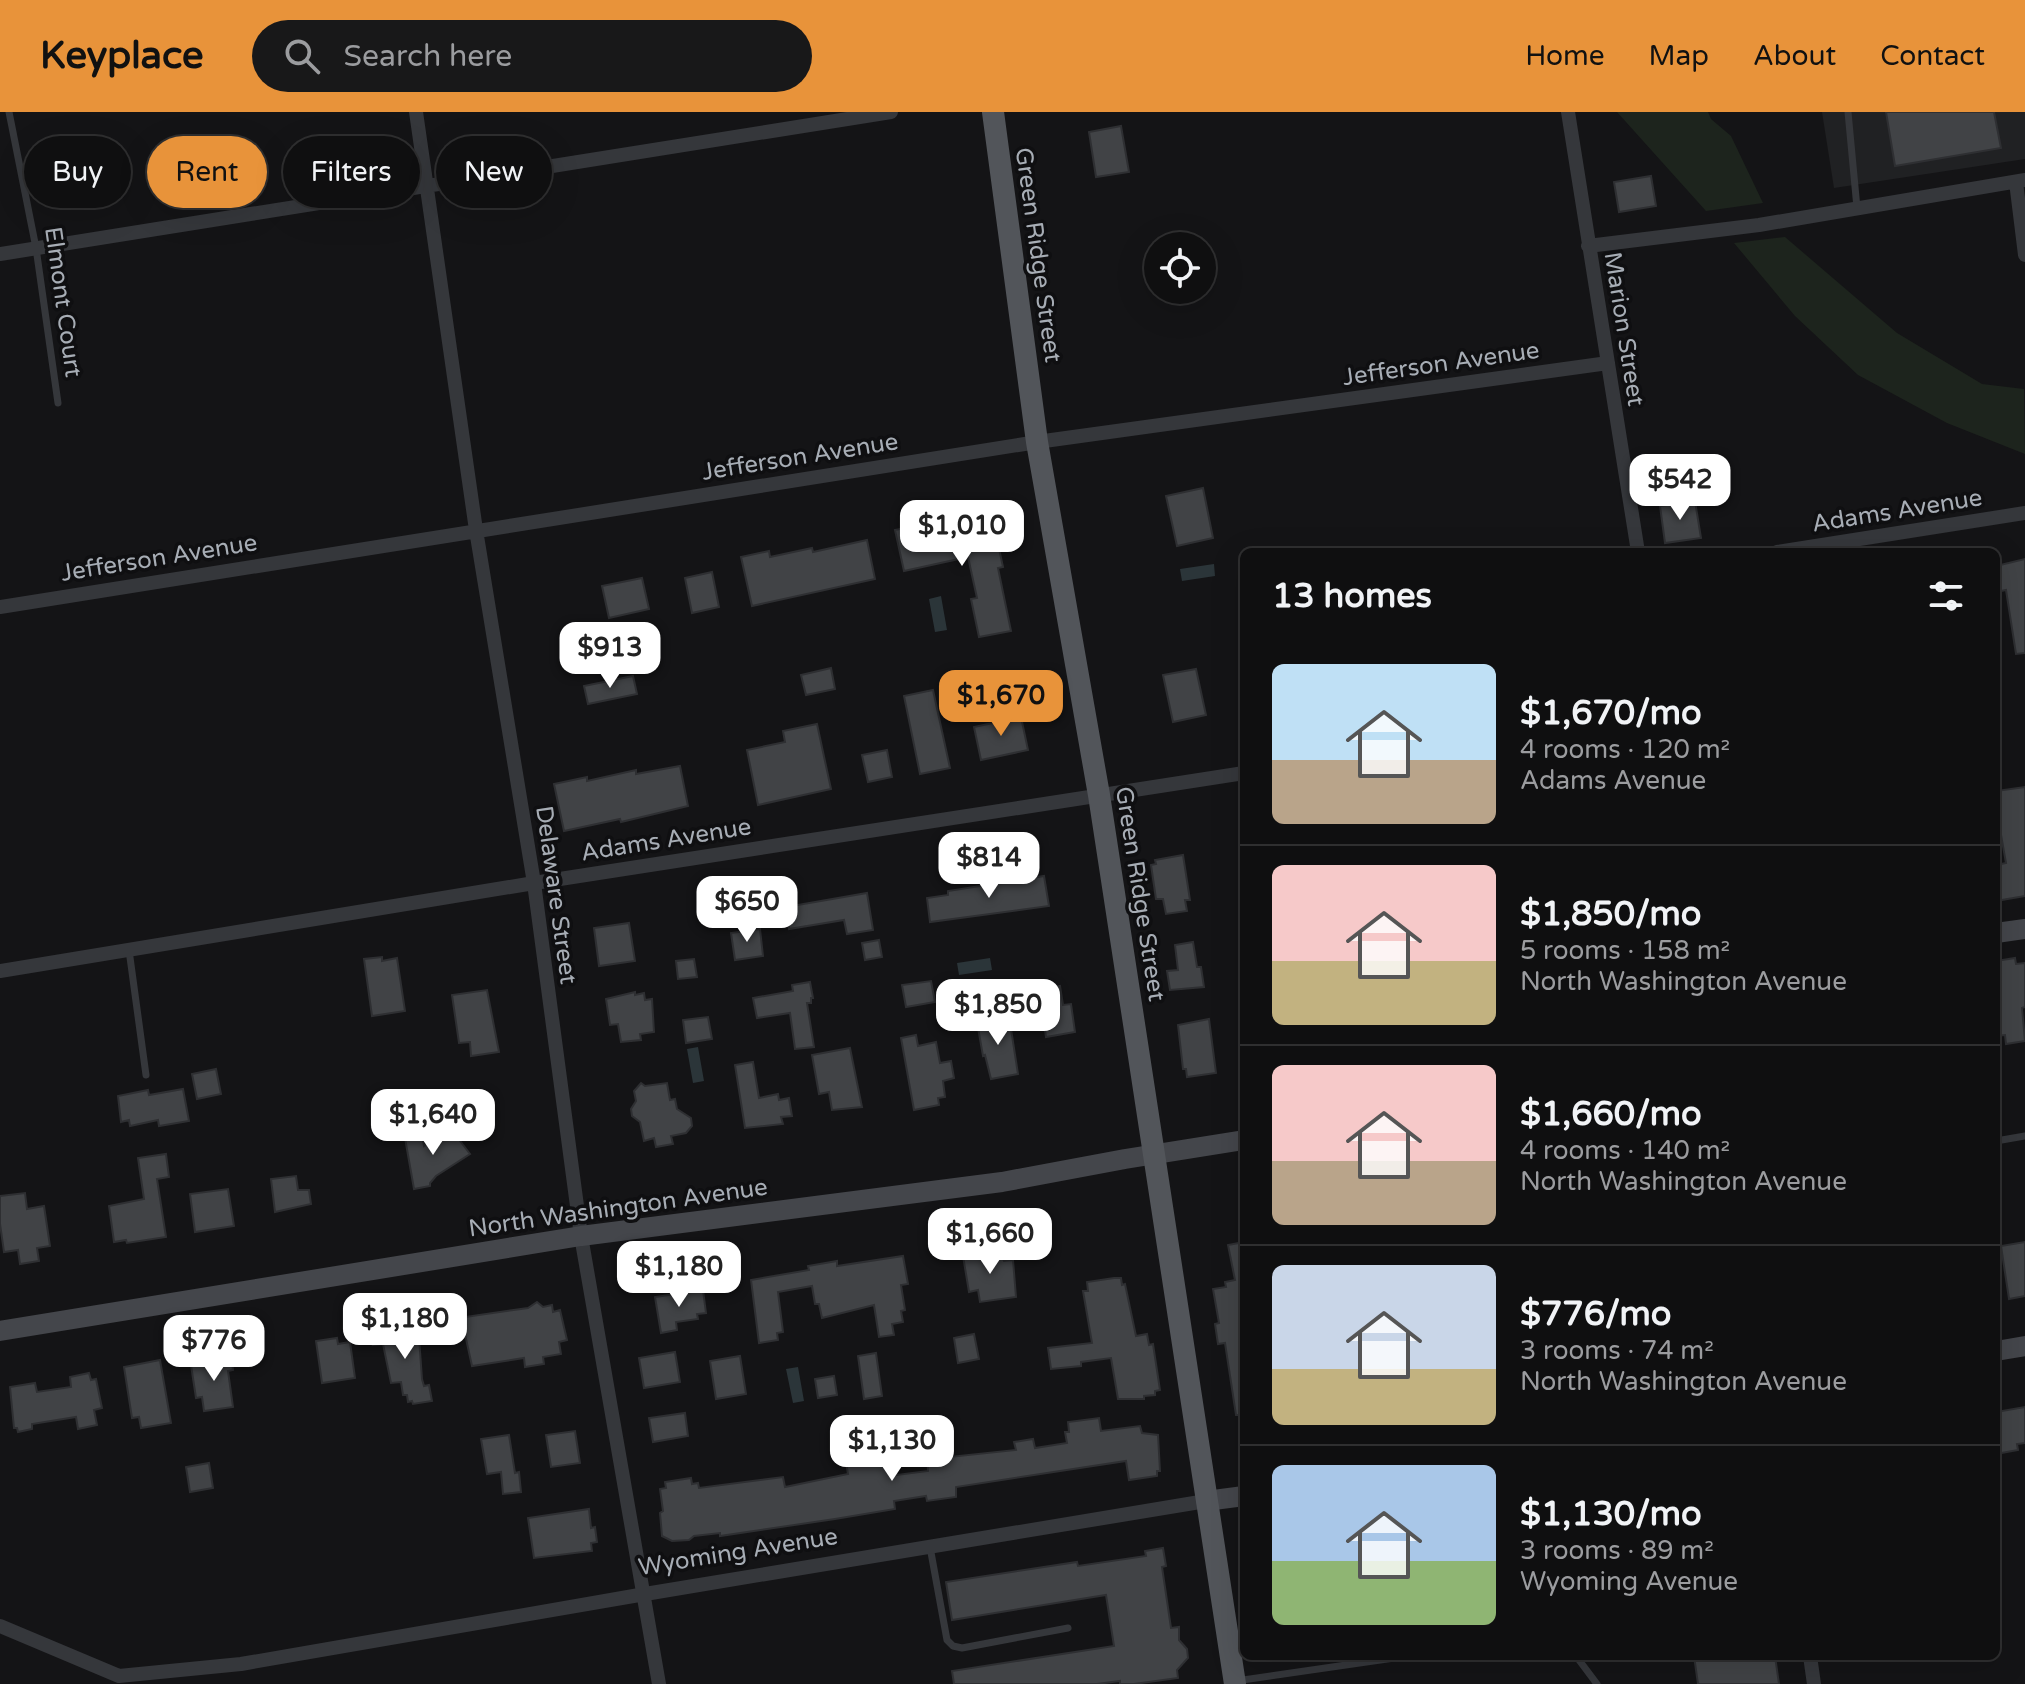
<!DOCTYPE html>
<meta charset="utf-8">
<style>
body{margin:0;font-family:"Varela Round",sans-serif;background:#181819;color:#f1f3f6;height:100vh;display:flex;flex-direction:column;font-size:30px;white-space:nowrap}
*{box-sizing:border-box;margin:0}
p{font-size:26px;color:#9b9c9f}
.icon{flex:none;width:44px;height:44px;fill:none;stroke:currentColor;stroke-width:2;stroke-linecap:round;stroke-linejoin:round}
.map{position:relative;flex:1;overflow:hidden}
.side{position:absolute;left:1240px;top:436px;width:760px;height:1112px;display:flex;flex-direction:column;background:#0f0f10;border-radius:12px;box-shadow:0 8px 32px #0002,0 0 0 2px #2f2f30}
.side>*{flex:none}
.top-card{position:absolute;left:24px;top:24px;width:760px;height:72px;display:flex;gap:16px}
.buttons{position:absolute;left:1144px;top:120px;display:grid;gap:16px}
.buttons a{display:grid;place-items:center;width:72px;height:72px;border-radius:50%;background:#0f0f10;box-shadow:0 8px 32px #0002,0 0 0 2px #2f2f30;font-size:40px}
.price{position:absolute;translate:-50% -68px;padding:0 18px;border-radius:16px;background:#fff;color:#222;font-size:26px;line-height:52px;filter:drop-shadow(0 2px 4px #0008)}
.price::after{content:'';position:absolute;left:50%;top:48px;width:24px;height:18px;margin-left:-12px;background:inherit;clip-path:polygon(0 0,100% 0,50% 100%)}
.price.selected{background:#e8933a;color:#111}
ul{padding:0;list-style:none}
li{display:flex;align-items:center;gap:24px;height:200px;padding:0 32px}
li+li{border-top:2px solid #2f2f30}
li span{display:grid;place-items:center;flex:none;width:224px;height:160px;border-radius:12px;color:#555}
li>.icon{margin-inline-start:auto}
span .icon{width:96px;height:96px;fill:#fffc;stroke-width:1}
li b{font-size:34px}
h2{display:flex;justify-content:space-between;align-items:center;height:96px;padding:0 32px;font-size:34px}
.chip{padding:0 28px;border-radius:36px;background:#0f0f10;box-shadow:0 8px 32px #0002,0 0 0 2px #2f2f30;font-size:28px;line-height:72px}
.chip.selected{background:#e8933a;color:#111}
header{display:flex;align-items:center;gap:48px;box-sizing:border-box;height:112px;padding:0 40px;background:#e8933a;color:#111}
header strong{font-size:38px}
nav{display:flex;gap:44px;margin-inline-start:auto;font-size:28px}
.search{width:560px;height:72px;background:#181819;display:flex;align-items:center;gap:20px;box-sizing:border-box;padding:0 28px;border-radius:44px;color:#9b9c9f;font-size:30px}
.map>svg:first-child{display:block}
.built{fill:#202123}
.green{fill:#1d241d}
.water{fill:#2b3539}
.building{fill:#414346;stroke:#2e2f32;stroke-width:2}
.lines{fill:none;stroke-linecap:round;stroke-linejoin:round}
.lane{stroke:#35373b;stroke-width:7}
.street{stroke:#35373b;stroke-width:14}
.secondary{stroke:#44464b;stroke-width:20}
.primary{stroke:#52555a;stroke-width:22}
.labels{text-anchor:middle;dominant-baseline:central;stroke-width:7;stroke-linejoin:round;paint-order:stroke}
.street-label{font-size:24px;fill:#a7adb5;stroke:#0f0f11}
</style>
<header>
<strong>Keyplace</strong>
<div class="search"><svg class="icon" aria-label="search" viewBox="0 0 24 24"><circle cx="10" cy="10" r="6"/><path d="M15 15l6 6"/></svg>Search here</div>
<nav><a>Home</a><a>Map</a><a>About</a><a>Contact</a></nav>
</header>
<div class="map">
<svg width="2025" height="1572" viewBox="0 0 2025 1572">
<rect width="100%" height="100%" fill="#141416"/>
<!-- built -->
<path class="built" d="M1822,0H2025V47L1834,76Z"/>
<!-- green -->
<path class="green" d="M1617,0H1708L1711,7L1731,24L1763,91L1706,99Z
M1785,125L1897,221L1982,272L2024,277L2025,342L1947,311L1858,263L1795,204L1734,131Z"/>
<!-- water -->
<path class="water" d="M1214,452L1215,464L1182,469L1180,457Z
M941,484L947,518L935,520L929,487Z
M990,846L992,858L959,863L957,851Z
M698,935L704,969L693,971L687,937Z
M798,1255L804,1289L793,1291L786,1257Z"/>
<!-- building -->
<path class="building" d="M1886,0H1994L2001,36L1895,54Z
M1121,14L1129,60L1096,65L1089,20Z
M1651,64L1656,94L1619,100L1614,70Z
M1203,376L1213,426L1177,434L1166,384Z
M1695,389L1701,426L1665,431L1660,394Z
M939,409L943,429L995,418L1003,455L998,456L1011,519L979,525L971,487L977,486L968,445L904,459L895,418Z
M867,428L875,467L752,494L741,445L769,439L770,445L812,436L813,440Z
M2025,447V541L2016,542L2006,478L1996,480V454Z
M712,460L719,495L692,501L685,466Z
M642,466L649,497L609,506L602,474Z
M831,556L835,577L806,583L801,563Z
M1196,557L1206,603L1173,610L1163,563Z
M633,564L637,582L588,592L584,574Z
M933,578L950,656L920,662L904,584Z
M1021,605L1028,638L981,648L974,615Z
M817,612L831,677L758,693L747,638L785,630L783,619Z
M887,638L892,665L868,670L862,643Z
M680,654L688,694L621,710L620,707L564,719L554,672L587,665V669L636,658V662Z
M2025,675V784L1996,789V753L2006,751L1996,695V679Z
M1183,743L1190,788H1185L1187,799L1166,802L1163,787H1156L1151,753L1156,752L1155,748Z
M1044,764L1049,794L930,810L927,786L948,783V779Z
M867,781L873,818L847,822L844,808L789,817L786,795Z
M629,811L635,849L599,854L594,816Z
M760,817L763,844L735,848L731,821Z
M879,828L882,845L865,848L862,831Z
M1193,830L1197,855H1201L1204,875L1170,878L1167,859L1178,858L1175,833Z
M382,845V849L397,846L405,899L372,904L364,847Z
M2015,846L2016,852L2025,851V895L2022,896L2025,929L2006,932L2005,923L1996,924V849Z
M694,847L697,865L678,867L676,849Z
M931,869L935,890L906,895L902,873Z
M810,870L813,886H811V891H807L814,935L795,937L790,901L757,906L753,886L793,879L792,873Z
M1060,874L1063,893L1071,892L1075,920L1046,925L1039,878Z
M487,878L499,940L471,944L470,930L459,931L452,883Z
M635,880V883L644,881L645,888L652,887L654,920L640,922L641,928L621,930L618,912L610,913L606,887Z
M959,888L963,906L944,910L941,892Z
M1009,904L1018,962L991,967L985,943L983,944L977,910Z
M708,905L712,927L686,931L683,908Z
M1209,907L1216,961L1187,965L1186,957H1183L1178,913Z
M916,923L918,934L936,930L940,951L951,949L954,966L943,969L945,985L938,986L939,993L914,998L901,926Z
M850,936L862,995L832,998L829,980L819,982L812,943Z
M753,950L759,986L778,982L779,988L789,986L792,1004L781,1005L783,1012L745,1016L735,953Z
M216,957L221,982L197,987L192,962Z
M641,971L645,974L667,971L670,988L675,987L677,997L691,1006L692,1014L686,1021L671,1024L673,1032L656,1035L654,1026L644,1029L640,1010L632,1004L631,997L636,989L634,979Z
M183,977L189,1009L159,1014L158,1008L130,1014L129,1008L121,1010L118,984L148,978L149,983Z
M391,987L395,1018L381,1020L376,989Z
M451,1017L470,1042L436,1064L430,1071V1074L414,1077L405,1026L422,1023L424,1034Z
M166,1042L169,1065L157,1067L166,1125L127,1131L126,1128L114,1130L109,1094L144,1087L138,1046Z
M296,1064L298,1078H309L311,1092L275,1100L271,1067Z
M228,1077L234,1114L195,1120L190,1082Z
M25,1081L27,1097L44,1094L50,1134L37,1136L39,1149L20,1152L18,1138L4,1140L0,1112V1084Z
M1244,1130V1303H1236L1225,1231L1218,1232L1215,1212L1219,1211L1213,1177L1226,1175L1225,1170L1235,1168L1228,1133Z
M2025,1130V1184L2009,1187L2001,1134Z
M999,1138L1004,1149L1013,1148L1016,1185L980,1190L978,1178L969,1180L963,1144Z
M903,1144L908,1172L901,1173L905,1198L901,1199L903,1210L892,1212L894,1223L879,1225L874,1193L822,1206L819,1192H815L812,1174L778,1180L783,1220L777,1221L778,1228L759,1231L751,1168L809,1158L808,1154L837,1149V1154Z
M1114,1166H1121L1122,1173L1125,1172L1136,1224L1147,1222L1149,1233L1153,1232L1160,1278L1155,1279V1283L1144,1284V1287H1118L1111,1246L1081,1250V1254L1051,1257L1048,1236L1092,1231L1083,1179H1088L1087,1170Z
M703,1178L706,1201L697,1202L698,1207L676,1210L677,1218L661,1221L655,1185Z
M537,1190L543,1195L552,1193L553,1200L560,1198L567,1228L559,1230L561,1242L543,1245L544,1252L525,1255L524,1246L472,1254L463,1213L466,1212L465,1205L528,1196Z
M418,1211L422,1267L424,1274L429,1273L432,1289L413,1292L412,1289L408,1290L407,1283H403L401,1270L391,1271L383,1232L373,1233L380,1217Z
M974,1222L979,1247L958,1251L954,1226Z
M337,1226L338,1232L350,1230L355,1266L322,1271L316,1229Z
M675,1240L680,1270L644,1276L639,1246Z
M876,1241L882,1284L864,1287L858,1244Z
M231,1243L233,1258L228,1259L233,1295L204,1299L202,1285L196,1286L191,1253L214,1250V1245Z
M740,1244L746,1282L716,1287L710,1249Z
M160,1248L171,1311L141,1316L139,1305L132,1306L124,1255Z
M89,1261L91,1268L96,1267L102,1296L94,1298L97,1313L78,1317L76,1305L32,1312V1317L18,1320L17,1316H14L10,1275L35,1271L37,1280L71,1275L70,1265Z
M834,1264L837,1283L818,1286L815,1267Z
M2025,1295V1331L2017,1332L2018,1338L1996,1342V1300Z
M685,1301L688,1324L653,1330L649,1306Z
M1099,1306L1101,1319L1140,1314L1142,1321L1158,1323L1160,1359H1157V1364L1129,1368L1126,1349L956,1375V1385L927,1389L926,1384L894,1389L895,1397L835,1407L720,1424V1421L694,1424L689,1428L672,1429L662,1424L660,1401L663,1399L660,1377L666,1376L665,1370L691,1366L692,1372L698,1371L699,1376L783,1365L785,1375L848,1362L846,1350L883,1344L884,1351L895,1349L897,1363L928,1359L927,1338L943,1336L944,1341L950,1340V1345L1016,1338L1014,1330L1033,1327L1035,1336L1067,1331L1065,1320H1069L1068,1310Z
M575,1319L580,1351L551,1355L546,1323Z
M509,1323L515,1361L519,1360L521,1380L503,1382L501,1360L487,1362L481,1327Z
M209,1351L213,1376L190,1380L186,1355Z
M589,1397L591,1416L595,1415L597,1430L591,1431L592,1439L534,1446L528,1406Z
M1163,1436L1166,1454L1162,1455L1171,1516L1179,1515V1528L1187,1537L1188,1546L1177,1558L1178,1566L1134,1572H1120V1569L1097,1572H954L952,1559L1114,1534L1106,1483L952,1508L946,1470L1077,1450L1078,1454L1146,1444L1145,1439Z
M1694,1544H1775L1779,1572H1698Z"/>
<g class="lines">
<!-- lane -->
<path class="lane" d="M9,0L36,136L58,291
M1848,0L1857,96
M129,838L146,963
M1996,1029L2025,1024
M930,1435L947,1528L953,1534L962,1536L1068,1516
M1576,1544L1597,1572
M1236,1569L1408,1544"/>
<!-- street -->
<path class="street" d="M416,0L476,418L534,771L581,1124L659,1572
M1568,0L1638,440
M2016,70L2025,143
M1588,134L1759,113L2025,68
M0,142L891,0
M1777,440L2025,401
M0,495L1037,330L1608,251
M0,859L534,771L1244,661
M0,1514L119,1564L241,1552L645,1482L1206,1389
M1810,1544L1814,1572"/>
<!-- secondary -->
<path class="secondary" d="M1996,821L2025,817
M0,1219L581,1124L1002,1070L1125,1047L1244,1028
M1996,1239L2025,1234
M1206,1389L1244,1384"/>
<!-- primary -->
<path class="primary" d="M993,0L1037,330L1099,683L1235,1572"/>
</g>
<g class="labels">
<!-- street labels -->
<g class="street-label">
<text transform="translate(1038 143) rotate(82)">Green Ridge Street</text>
<text transform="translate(63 190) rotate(82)">Elmont Court</text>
<text transform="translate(1624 217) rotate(81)">Marion Street</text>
<text transform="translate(1441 252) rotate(-8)">Jefferson Avenue</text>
<text transform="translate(800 345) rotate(-9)">Jefferson Avenue</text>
<text transform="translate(1897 399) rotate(-9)">Adams Avenue</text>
<text transform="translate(159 446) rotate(-9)">Jefferson Avenue</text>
<text transform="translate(666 728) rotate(-9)">Adams Avenue</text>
<text transform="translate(1140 782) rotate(81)">Green Ridge Street</text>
<text transform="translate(556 783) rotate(82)">Delaware Street</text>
<text transform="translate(618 1096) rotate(-8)">North Washington Avenue</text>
<text transform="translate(738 1440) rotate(-9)">Wyoming Avenue</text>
</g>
</g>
</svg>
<div class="buttons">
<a><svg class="icon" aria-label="locate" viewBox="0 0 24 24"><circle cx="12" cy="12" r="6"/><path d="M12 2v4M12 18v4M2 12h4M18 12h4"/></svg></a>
</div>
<b class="price" style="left:1680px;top:410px">$542</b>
<b class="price" style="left:962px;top:456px">$1,010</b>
<b class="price" style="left:610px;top:578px">$913</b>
<b class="price selected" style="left:1001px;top:626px">$1,670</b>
<b class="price" style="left:989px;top:788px">$814</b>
<b class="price" style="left:747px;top:832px">$650</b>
<b class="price" style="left:998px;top:935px">$1,850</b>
<b class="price" style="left:433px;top:1045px">$1,640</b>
<b class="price" style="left:990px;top:1164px">$1,660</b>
<b class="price" style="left:679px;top:1197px">$1,180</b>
<b class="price" style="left:405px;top:1249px">$1,180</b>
<b class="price" style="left:214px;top:1271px">$776</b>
<b class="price" style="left:892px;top:1371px">$1,130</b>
<div class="top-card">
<a class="chip">Buy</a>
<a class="chip selected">Rent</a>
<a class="chip">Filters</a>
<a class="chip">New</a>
</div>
<section class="side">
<h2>13 homes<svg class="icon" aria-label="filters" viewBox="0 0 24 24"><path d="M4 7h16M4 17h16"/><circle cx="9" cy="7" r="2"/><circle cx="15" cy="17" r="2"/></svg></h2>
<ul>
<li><span style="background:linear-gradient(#bfe0f5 60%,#b9a48a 0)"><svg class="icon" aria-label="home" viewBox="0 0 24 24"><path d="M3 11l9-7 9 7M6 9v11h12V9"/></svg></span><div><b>$1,670/mo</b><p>4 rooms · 120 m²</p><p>Adams Avenue</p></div></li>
<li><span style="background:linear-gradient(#f6c9c9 60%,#c2b280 0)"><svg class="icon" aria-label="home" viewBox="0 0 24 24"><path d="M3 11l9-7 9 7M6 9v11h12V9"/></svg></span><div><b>$1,850/mo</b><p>5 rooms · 158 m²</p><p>North Washington Avenue</p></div></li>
<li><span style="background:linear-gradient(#f6c9c9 60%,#b9a48a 0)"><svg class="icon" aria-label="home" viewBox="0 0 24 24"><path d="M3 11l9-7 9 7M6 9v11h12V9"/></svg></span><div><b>$1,660/mo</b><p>4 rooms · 140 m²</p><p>North Washington Avenue</p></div></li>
<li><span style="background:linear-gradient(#c9d6e8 65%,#c2b280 0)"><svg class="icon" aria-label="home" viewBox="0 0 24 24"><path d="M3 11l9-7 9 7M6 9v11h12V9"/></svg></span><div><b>$776/mo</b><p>3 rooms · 74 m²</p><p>North Washington Avenue</p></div></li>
<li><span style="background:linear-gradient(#a9c7e8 60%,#8fb573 0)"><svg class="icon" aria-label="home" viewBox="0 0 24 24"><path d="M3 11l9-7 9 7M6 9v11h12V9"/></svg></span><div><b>$1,130/mo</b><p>3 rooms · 89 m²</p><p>Wyoming Avenue</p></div></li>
</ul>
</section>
</div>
